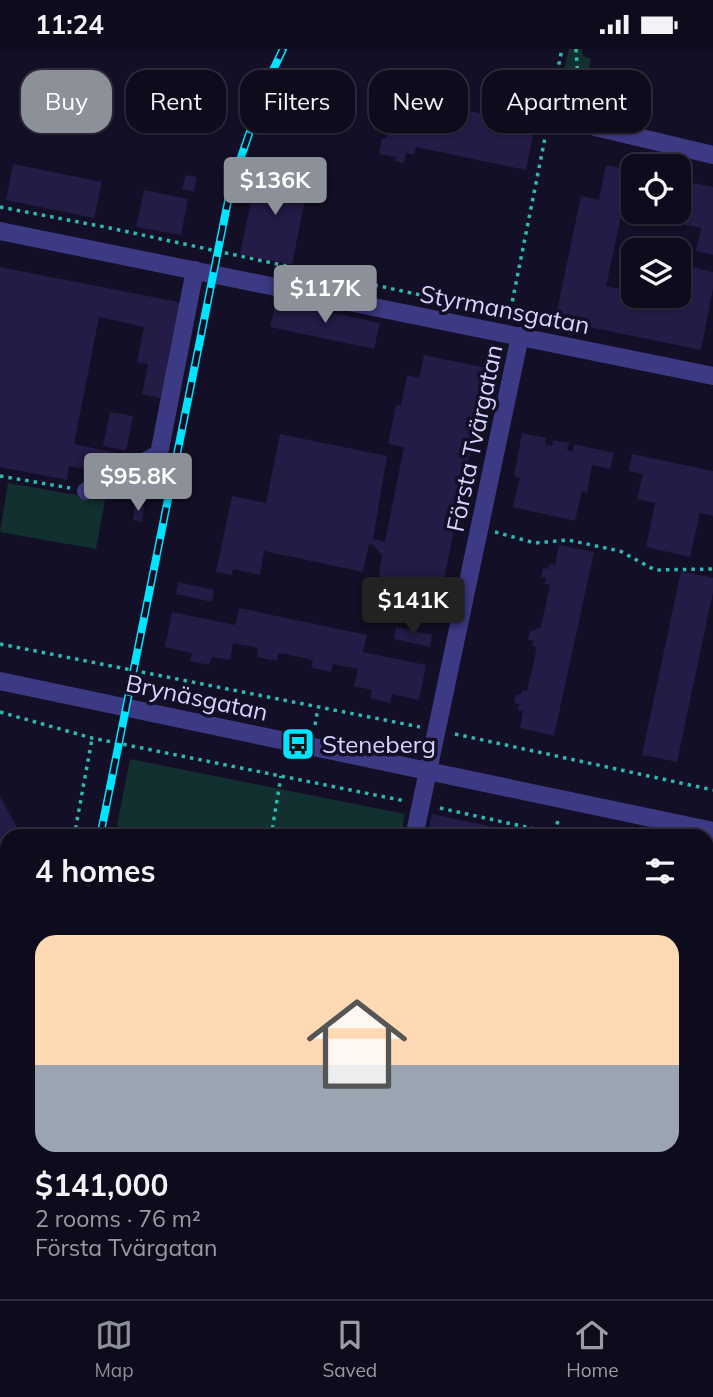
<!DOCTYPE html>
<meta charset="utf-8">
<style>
body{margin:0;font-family:Mulish,sans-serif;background:#171425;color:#f1f3f6;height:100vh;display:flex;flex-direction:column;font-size:26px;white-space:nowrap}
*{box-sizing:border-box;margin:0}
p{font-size:23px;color:#9b9ba3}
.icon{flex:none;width:38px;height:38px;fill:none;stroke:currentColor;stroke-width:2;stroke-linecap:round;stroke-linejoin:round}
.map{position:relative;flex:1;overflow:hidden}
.drawer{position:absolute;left:0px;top:780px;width:714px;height:471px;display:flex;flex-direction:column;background:#0e0b1c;border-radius:21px 21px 0 0;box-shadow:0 2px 5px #0004,0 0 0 2px #2e2b3b}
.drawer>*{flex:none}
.hud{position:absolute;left:21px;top:21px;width:672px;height:63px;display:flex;gap:14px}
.buttons{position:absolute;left:621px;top:105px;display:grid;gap:14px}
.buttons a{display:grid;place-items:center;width:70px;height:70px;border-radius:14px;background:#0e0b1c;box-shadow:0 2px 5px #0004,0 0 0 2px #2e2b3b;font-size:35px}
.price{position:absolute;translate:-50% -60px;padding:0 16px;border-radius:7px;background:#8c9099;color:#fff;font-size:23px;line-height:46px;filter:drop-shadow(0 2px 4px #0008)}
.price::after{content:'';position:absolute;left:50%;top:42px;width:21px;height:16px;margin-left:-10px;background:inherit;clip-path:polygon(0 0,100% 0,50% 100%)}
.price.selected{background:#222;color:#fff}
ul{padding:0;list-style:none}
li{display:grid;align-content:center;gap:14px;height:371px;padding:0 35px}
li span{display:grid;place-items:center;height:217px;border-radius:21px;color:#555}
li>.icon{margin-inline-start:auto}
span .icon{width:126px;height:126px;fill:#fffc;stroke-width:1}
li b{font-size:30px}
h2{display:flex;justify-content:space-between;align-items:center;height:84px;padding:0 35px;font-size:30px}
.pill{padding:0 24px;border-radius:21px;background:#0e0b1c;box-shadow:0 2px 5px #0004,0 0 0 2px #2e2b3b;font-size:24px;line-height:63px}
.pill.selected{background:#8c9099;color:#fff}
.status{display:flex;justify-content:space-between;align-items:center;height:49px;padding:0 35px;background:#0e0b1c;direction:ltr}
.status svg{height:19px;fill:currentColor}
.tabs{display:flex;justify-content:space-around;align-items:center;height:98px;border-top:2px solid #2e2b3b;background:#0e0b1c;font-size:19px;color:#9b9ba3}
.tabs a{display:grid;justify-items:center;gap:4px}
.tabs .selected{color:#8c9099}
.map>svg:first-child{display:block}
.green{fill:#12302f}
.building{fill:#241b47}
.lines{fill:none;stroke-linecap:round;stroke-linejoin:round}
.path{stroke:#2fb8b0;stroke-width:3.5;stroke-dasharray:3.5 5;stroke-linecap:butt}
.minor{stroke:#3d3a85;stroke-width:18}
.rail-casing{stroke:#00e5ff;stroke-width:8}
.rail{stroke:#130f26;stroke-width:5;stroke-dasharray:16;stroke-linecap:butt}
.labels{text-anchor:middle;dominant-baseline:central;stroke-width:7;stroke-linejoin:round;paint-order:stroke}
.street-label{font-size:24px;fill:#d9d4ff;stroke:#130f26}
.poi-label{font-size:24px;fill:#d9d4ff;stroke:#130f26;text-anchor:start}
</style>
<div class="status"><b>11:24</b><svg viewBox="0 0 49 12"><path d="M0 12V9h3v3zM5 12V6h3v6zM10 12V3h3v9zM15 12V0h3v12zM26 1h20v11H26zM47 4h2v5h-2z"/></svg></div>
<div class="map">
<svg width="713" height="1250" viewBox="0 0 713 1250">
<rect width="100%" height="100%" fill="#130f26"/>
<!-- green -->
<path class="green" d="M569,0H582L583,7L591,10L587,32L563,25Z
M8,434L105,451L96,500L0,483Z
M130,710L405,765L401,787H115Z
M24,1244H310L309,1250H23Z"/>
<!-- building -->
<path class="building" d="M395,46L535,76L526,121L416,98L414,106L406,104L404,114L395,112L396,108L379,105L382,89L386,90Z
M13,115L102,133L94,169L6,151Z
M606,116L634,122V163H679V131L713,138V206L696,202L701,179L622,163L606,237L634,243V247L685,253L692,218L713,223V239L701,301L555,271L581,147L599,151Z
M258,119L309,130L292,216L240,205Z
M186,126L197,128L194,143L182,140Z
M144,141L188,150L181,186L136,178Z
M0,218L183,254L164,350L142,345L148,315L137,313L144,278L99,268L74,395L113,403L109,425L69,417L67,431L0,418Z
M276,252L380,274L374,300L270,278Z
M424,306L487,319L442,540L427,536L424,549L377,537L382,507L374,496L369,495L363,523L264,502L260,526L233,520L232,526L216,523L232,447L266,454L280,385L387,407L373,490L385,493L404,398L388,395L396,356L401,357L407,326L419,329Z
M110,363L133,367L126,402L103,397Z
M522,384L546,389L545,395L552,397L553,391L569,394L567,401L573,403L574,395L614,404L610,420L592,416L587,444L582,442L575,472L513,458L520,429L514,428Z
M632,405L713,422V467L700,464L690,508L646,498L655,454L637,450L643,425L629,422Z
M135,456L144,458L142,473L133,471Z
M559,496L594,503L554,687L520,679L523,662L518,661L519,655L514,654L516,645L521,646L522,641L527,642L537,598L532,597L533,592L528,591L530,582L541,578L550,536L545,535L546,529L541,528L543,519L548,520L549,515L555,516Z
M681,522L713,529V543L677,713L642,706Z
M178,533L214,541L212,553L176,545Z
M239,559L367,586L363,603L426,616L419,651L392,645L390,654L370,649L372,641L354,637L358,620L333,615L331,623L311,619L313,611L286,605L278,604L277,612L257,608L258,599L233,594L230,611L212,608L209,616L190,612L192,604L165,598L172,563L235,576Z
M396,578L432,586L430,598L394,590Z
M0,747L22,788H7V840L0,831Z
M432,765L532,786V788H427Z
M707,823L713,825V858L707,857Z
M0,966L7,979V1006L0,1010Z
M707,1095L713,1097V1138L707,1136Z
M707,1229L712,1230L708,1250H540L527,1247V1250H519L520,1244H707Z
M430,1244H483L482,1250H429Z"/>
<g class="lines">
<!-- path -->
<path class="path" d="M576,0L578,30
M552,49L562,0
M573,53L575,45
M0,158L110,179L467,256
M509,269L546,84
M0,427L70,439
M495,483L535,494L568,491L620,502L655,521L713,520
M0,595L420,678
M0,663L92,689L405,752
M315,676L318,659
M455,685L713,741
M440,759L571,788
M556,784L558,770
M74,788L92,690
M271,788L281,727
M707,817L713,818
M707,1079L713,1080
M0,1090L7,1092
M0,1177L7,1141
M505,1247L526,1250
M28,1250L29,1244
M320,1250L322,1244"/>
<!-- minor -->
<path class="minor" d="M549,67L713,106
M0,182L713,327
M86,442L159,405L195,221
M0,632L713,782
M414,788L520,287
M707,1177L713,1178"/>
<defs>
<path id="rail" d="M100,788L231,137L266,36L283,0
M7,1250L8,1244"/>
</defs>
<!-- rail casing -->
<use href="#rail" class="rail-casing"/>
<!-- rail -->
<use href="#rail" class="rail"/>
</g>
<!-- icons -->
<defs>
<symbol id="bus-square" viewBox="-11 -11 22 22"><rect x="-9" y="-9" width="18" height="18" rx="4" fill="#00e5ff" stroke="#130f26"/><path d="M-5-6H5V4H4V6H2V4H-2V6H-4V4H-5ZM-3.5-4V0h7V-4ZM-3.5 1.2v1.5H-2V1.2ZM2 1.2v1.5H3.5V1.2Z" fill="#111"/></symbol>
</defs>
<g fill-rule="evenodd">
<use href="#bus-square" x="279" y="676" width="38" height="38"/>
</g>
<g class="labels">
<!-- street labels -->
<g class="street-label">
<text transform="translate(505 260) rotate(11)">Styrmansgatan</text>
<text transform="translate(474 389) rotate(-78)">Första Tvärgatan</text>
<text transform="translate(197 648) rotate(12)">Brynäsgatan</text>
</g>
<!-- poi labels -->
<g class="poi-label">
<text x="322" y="695">Steneberg</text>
</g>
</g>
</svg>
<div class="buttons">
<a><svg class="icon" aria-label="locate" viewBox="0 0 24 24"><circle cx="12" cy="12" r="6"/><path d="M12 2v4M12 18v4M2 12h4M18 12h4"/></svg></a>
<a><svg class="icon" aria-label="layers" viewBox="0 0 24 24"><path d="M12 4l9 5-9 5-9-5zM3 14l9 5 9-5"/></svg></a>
</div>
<b class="price" style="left:275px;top:168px">$136K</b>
<b class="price" style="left:325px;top:276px">$117K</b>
<b class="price" style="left:138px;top:464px">$95.8K</b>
<b class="price selected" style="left:413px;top:588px">$141K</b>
<div class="hud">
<a class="pill selected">Buy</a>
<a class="pill">Rent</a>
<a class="pill">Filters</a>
<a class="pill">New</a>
<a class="pill">Apartment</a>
</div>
<section class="drawer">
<h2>4 homes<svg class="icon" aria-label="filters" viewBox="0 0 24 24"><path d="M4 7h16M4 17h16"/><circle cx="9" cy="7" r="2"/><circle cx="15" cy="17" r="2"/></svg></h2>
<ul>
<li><span style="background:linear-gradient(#ffd9b3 60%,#9aa5b1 0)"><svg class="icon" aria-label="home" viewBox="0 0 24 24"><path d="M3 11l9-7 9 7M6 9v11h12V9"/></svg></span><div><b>$141,000</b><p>2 rooms · 76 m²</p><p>Första Tvärgatan</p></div></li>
</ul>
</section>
</div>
<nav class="tabs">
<a class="selected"><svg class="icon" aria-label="map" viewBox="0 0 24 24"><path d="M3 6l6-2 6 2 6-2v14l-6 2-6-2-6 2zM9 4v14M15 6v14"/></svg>Map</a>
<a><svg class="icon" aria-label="saved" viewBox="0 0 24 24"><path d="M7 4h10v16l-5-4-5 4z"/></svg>Saved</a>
<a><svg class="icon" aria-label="home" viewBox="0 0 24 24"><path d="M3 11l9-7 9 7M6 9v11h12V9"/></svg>Home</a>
</nav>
